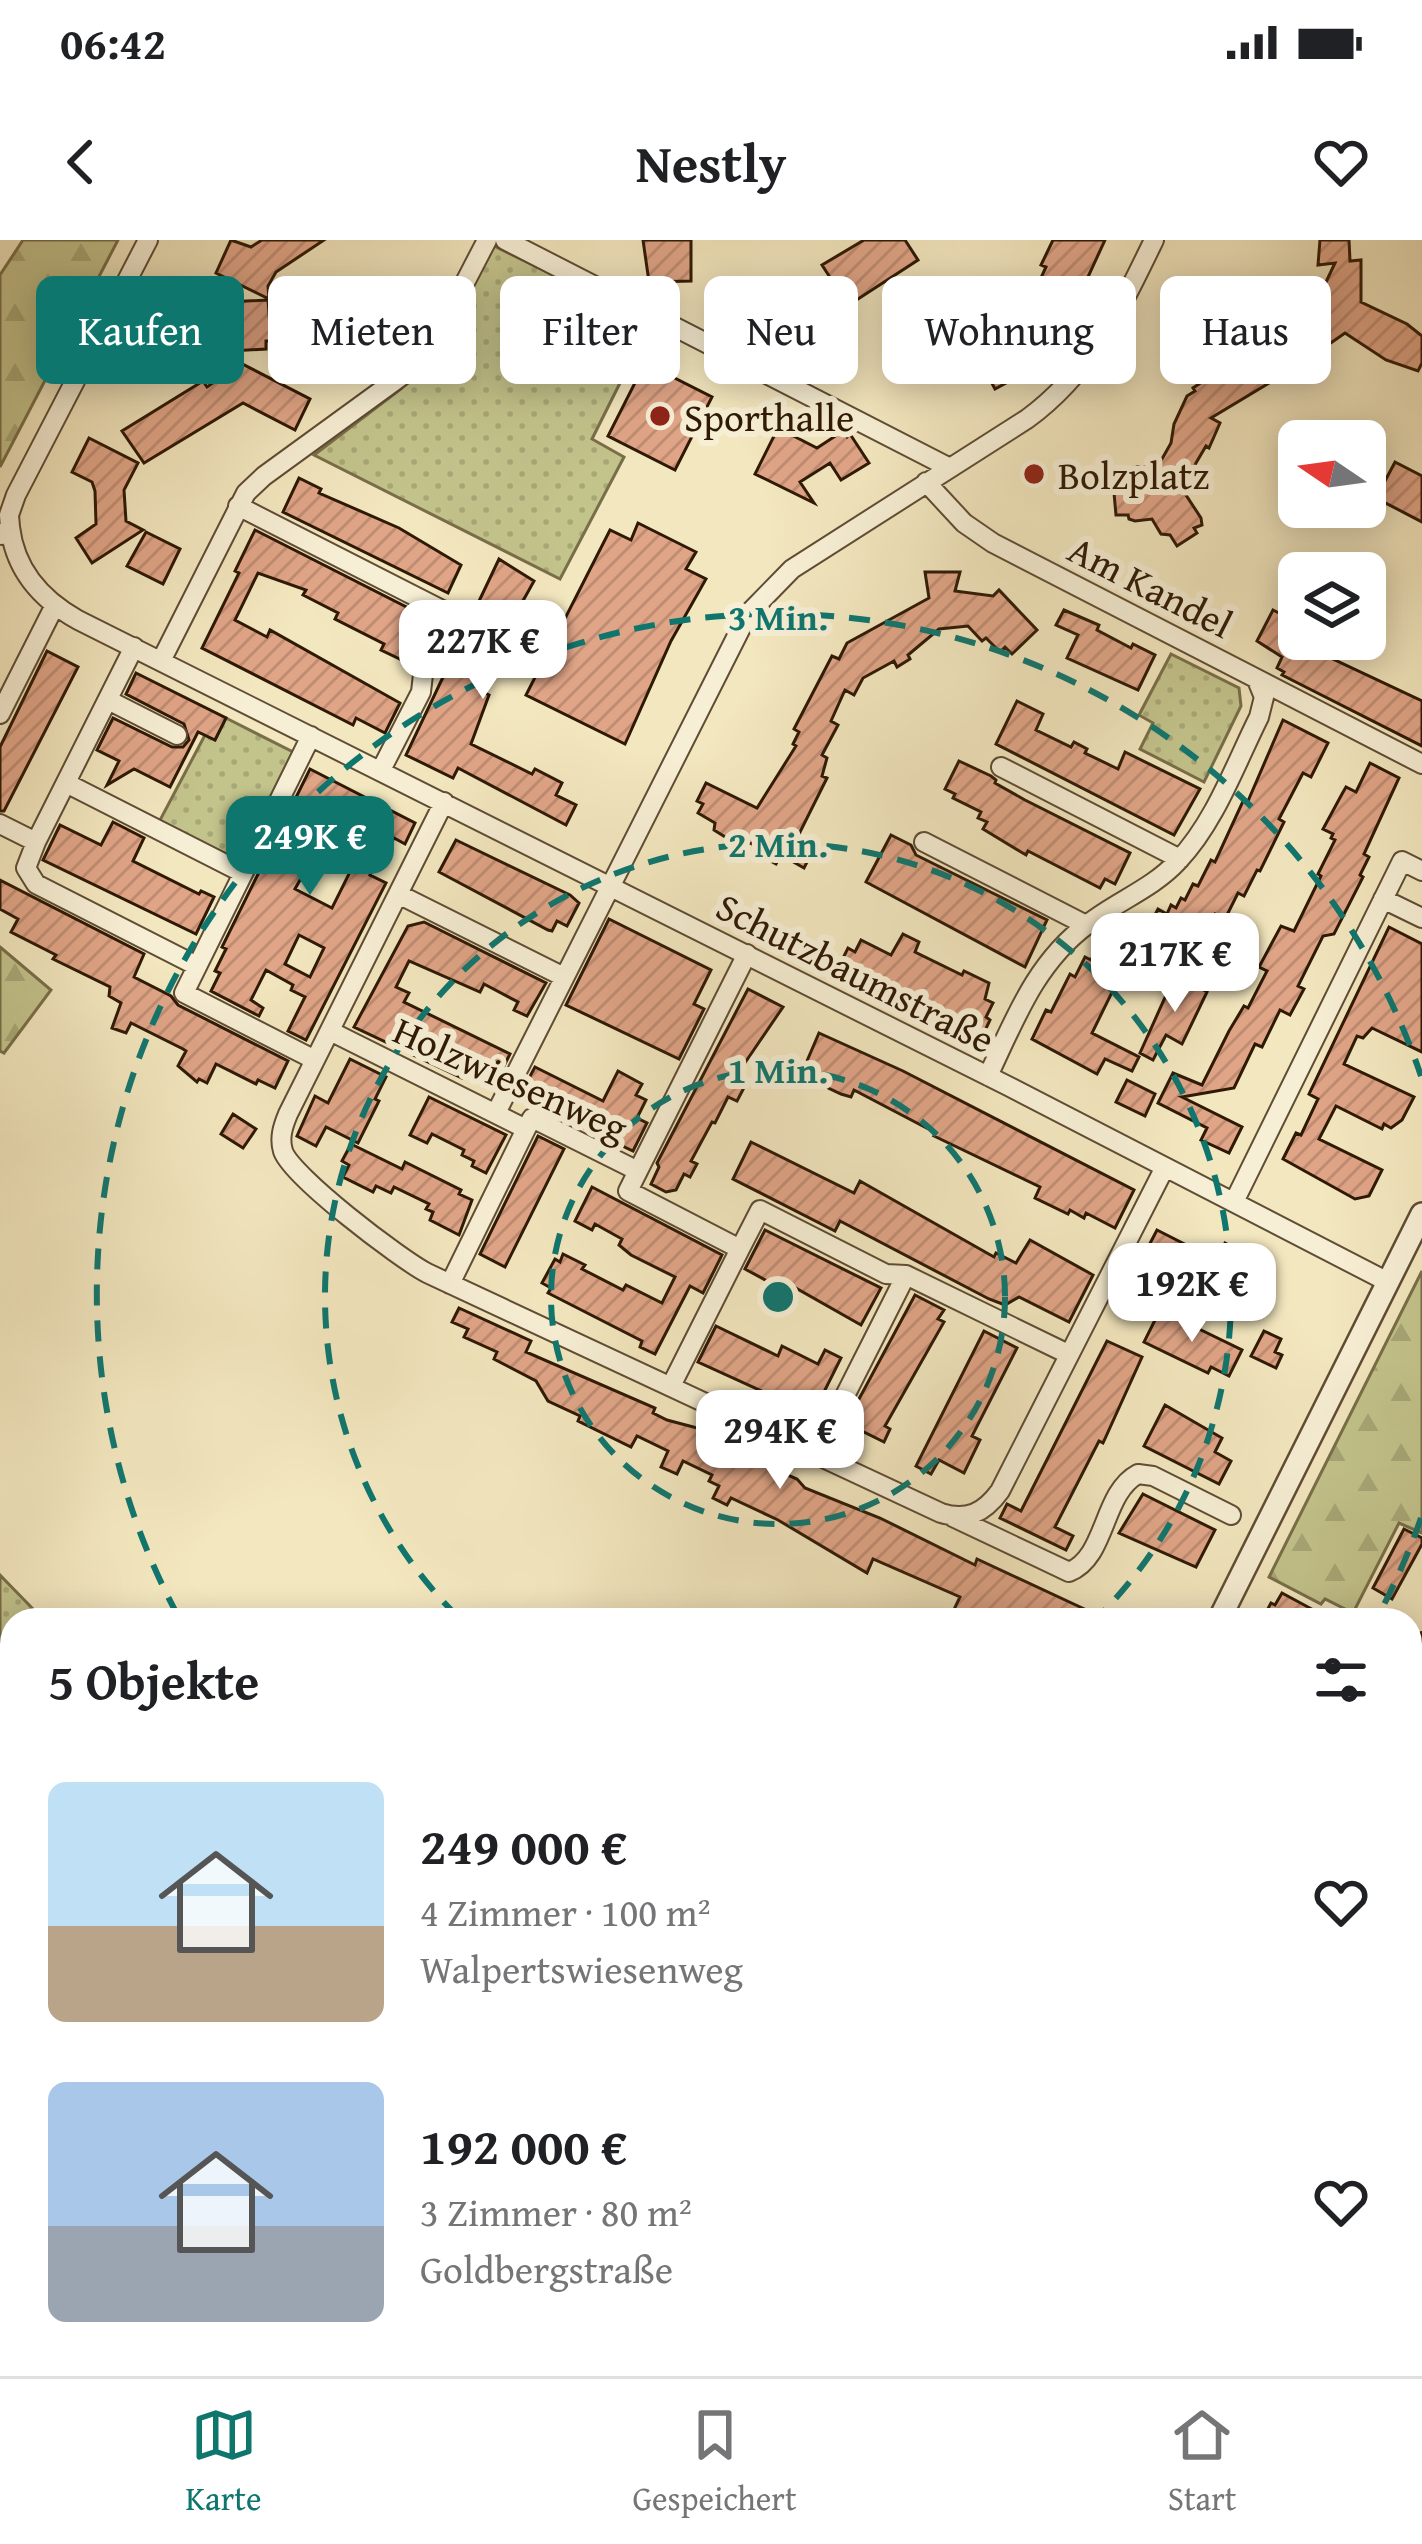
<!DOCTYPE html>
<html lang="de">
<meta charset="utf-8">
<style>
body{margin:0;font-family:"Gentium Book Plus",serif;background:#f2f2f2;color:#202124;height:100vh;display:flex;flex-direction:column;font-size:45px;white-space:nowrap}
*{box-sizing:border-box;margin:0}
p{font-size:39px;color:#757577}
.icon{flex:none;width:66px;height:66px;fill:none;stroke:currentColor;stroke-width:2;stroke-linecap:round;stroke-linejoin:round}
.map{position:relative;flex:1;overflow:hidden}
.sheet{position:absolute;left:0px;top:1368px;width:1422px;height:768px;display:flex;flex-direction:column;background:#fff;border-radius:36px 36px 0 0;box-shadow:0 6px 30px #0003}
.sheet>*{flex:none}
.top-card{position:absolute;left:36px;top:36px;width:1350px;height:108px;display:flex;gap:24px}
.needle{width:78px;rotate:283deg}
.controls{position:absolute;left:1278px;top:180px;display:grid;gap:24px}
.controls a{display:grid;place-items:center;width:108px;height:108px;border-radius:18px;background:#fff;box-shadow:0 6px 30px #0003;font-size:60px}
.price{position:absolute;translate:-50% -102px;padding:0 27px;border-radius:24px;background:#fff;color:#222;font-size:39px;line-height:78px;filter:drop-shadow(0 3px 6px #0008)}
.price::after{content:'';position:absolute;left:50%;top:72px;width:36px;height:27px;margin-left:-18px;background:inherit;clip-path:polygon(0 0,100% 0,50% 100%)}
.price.selected{background:#0f766e;color:#fff}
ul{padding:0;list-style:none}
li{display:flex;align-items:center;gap:36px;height:300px;padding:0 48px}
li span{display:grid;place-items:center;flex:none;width:336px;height:240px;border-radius:18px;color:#555}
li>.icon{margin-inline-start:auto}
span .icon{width:144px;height:144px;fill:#fffc;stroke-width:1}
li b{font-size:51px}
h2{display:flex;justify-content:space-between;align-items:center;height:144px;padding:0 48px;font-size:51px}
.chip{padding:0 42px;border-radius:18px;background:#fff;box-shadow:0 6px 30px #0003;font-size:42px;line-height:108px}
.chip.selected{background:#0f766e;color:#fff}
.status{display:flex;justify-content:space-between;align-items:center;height:84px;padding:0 60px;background:#fff;direction:ltr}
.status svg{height:33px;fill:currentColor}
header{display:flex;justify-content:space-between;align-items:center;height:156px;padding:0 48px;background:#fff;font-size:54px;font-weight:700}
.tab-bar{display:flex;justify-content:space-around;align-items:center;height:168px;border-top:3px solid #e0e0e0;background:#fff;font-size:33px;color:#757577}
.tab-bar a{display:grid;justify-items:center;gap:6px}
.tab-bar .selected{color:#0f766e}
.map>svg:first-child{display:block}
.grass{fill:url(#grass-dots);stroke:#786e48;stroke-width:3}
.forest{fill:url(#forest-firs);stroke:#786e48;stroke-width:3}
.garden{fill:#c3c38c;stroke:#786e48;stroke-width:3}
.water{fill:url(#water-waves);stroke:#707d6b;stroke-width:3}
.building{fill:url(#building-hatch);stroke:#2e1905;stroke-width:3;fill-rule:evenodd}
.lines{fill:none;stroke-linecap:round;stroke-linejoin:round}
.minor-casing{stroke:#5f4c34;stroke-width:22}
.tertiary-casing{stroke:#5f4c34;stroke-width:26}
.minor{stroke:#f7efd5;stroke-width:18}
.tertiary{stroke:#f7efd5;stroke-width:21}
.rail-casing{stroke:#2e1905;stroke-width:10}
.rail{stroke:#f7efd5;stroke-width:6;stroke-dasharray:18;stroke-linecap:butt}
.ring{fill:none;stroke:#0f766e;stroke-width:6;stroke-dasharray:21 15}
.poi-dot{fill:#8f2418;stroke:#f7efd5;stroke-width:4.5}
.labels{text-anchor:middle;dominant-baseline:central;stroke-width:12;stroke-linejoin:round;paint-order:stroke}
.poi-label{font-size:39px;fill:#2e1905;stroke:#f7efd5;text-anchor:start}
.street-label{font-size:39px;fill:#2e1905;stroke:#f7efd5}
.centre{fill:#0f766e;stroke:#f7efd5;stroke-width:6}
.ring-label{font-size:36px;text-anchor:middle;font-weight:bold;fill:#0f766e;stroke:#f7efd5;stroke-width:12;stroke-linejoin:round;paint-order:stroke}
</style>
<div class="status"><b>06:42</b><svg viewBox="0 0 49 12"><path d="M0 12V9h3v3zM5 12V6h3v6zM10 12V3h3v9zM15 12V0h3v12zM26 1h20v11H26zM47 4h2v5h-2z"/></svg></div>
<header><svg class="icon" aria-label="back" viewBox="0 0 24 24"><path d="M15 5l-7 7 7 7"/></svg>Nestly<svg class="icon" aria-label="heart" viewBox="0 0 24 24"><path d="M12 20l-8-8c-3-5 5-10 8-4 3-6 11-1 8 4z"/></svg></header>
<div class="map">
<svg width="1422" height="2136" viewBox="0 0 1422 2136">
<defs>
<pattern id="grass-dots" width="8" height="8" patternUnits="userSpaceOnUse" patternTransform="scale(3)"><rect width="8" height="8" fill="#c3c38c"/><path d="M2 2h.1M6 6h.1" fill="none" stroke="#a8a777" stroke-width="1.8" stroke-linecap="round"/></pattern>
<pattern id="forest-firs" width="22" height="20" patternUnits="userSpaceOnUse" patternTransform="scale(3)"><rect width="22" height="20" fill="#c3c38c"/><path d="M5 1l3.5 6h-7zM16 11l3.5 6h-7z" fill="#a8a777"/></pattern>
<pattern id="water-waves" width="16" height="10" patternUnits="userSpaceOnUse" patternTransform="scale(3)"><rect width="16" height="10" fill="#9cc0af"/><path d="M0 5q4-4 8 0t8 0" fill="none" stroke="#87a495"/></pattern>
<pattern id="building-hatch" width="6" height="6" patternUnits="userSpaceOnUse" patternTransform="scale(3)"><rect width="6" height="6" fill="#e0a587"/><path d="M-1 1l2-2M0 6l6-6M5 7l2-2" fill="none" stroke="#c08d73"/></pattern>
</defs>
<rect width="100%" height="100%" fill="#f3e7bf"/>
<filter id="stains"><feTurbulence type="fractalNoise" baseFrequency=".00167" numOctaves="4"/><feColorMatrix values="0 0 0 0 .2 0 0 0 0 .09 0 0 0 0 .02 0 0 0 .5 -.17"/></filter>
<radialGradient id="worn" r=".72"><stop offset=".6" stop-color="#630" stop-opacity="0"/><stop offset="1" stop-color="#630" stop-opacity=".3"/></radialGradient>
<!-- grass -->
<path class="grass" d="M490,4L674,94L637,109L592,199L624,217L560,339L314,215L401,149L421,128Z
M1171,414L1239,448L1241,466L1204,542L1140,509L1153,483L1139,475Z
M226,478L295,513L241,622L159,582L205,495L215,500Z
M0,1335L32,1368L21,1380H12V1390L0,1403Z"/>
<!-- forest -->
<path class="forest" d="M23,0H118L0,227V35Z
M0,707L51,750L4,813L0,811Z
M1422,1031V1293L1399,1283L1353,1373L1325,1359L1321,1364L1269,1337Z"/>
<!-- garden -->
<path class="garden" d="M1422,1596V1984L1410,1975V1618Z"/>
<!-- water -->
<path class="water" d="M1422,2051V2136H1398L1396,2124H1410V2052Z"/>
<!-- building -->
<path class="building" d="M231,0L251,7L262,0H324L276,32L268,46L269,59L216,33Z
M643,0H691V41L649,42Z
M864,0H905L918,20L855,61L842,41L835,45L822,25Z
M1053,0H1105L1087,39L1090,47L1052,118L995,149L979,119L1016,92L1046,27L1041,25Z
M1320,0H1349L1350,21L1361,20V62L1407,84L1422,96V123L1418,131L1386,120L1345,93L1325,107H1316L1279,132L1274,140L1211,178L1220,183L1209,208L1206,206L1196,223L1184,252L1201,278L1202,285L1194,288L1197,293L1177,306L1170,295L1161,294L1152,279L1135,281L1129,279L1128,275H1116L1114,253H1121L1120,240L1127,239L1126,232L1134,231V227L1158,226L1171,203L1174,184L1187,156L1195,151L1193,148L1286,86L1309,69L1314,57L1318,59L1335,23L1318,25Z
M268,60L271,101H266V109L232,111L229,62Z
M225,115L310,159L295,190L243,163L144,223L122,191L203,141L207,147L226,134Z
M645,123L712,157L675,230L608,196Z
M778,188L817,208L843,191L847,197L850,194L869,223L841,240L830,223L800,242L814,263L755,234Z
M89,198L138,223L124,250L126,281L143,290L92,323L76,298L96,284L95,251L92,242L72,232Z
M1395,222L1422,236V282L1376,258Z
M299,238L321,249L319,253L399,288L461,325L448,353L283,272Z
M638,283L696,312L686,329L706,339L671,401L625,504L526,455L610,290L631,300Z
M255,290L426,377L404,421L381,410L384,404L335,379L338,373L303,355L306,350L258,333L235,380L267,397L270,390L400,463L385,493L356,478L353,485L202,408L239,333L235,331Z
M146,292L180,309L163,344L127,326Z
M499,319L534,341L519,368L525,371L512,399L499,419L495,418L479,450L489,455L471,504L532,534L535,529L562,543L556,555L576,565L566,585L458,528L453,538L406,515Z
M925,332H960L955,351L993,356L999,350L1037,390L1012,414L1005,407L1000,412L986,398L982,401L968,386L939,389L908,415L910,419L897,427L894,421L863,438L854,455L845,450L831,481L838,485L822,515L827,518L822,536L827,538L798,596L816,605L804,628L781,615L776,624L756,613L759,608L734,594L730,600L714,590L715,583L698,573L703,564L697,561L706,543L757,568L796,506L793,504L799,492L794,489L832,416L839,419L847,403L929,358Z
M1064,370L1099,385L1097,390L1131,408L1133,404L1155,415L1138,450L1067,418L1078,395L1056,385Z
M1273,370L1299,383V403L1422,461V506L1282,435L1284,432L1277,428L1282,417L1257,401Z
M47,411L78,427L4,571H0V507Z
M136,433L226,478L215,500L198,492L170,547L134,529L107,545L119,521L97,510L113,478L172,507H183L189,500L184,484L126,454Z
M1017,461L1043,474L1036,490L1071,507L1074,502L1087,509L1085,513L1118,529L1125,512L1200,549L1174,595L996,504Z
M1283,480L1328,503L1311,537L1303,533L1279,579L1284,582L1260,631L1257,630L1244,656L1238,653L1225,679L1215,674L1205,694L1194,689L1169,741L1138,726L1131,741L1120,736L1092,793L1139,817L1132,831L1105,819L1097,834L1032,799L1046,770L1051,772L1070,734L1075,737L1085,717L1091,720L1096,710L1101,712L1110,694L1122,700L1132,681L1148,688L1158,669L1167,674L1171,665L1176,668L1181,658L1185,660L1193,644L1198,646L1211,620L1215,622L1244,559L1248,561Z
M959,521L991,536L996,540L995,543L1025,560L1130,613L1115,644L1105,639L1100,648L1028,611L1026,615L983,589L987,582L978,578L981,572L953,558L955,554L945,549Z
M1370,523L1399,538L1364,614L1369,617L1360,635L1363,637L1334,694L1323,696L1298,746L1304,749L1290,775L1280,770L1262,807L1255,804L1234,848L1182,857L1242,887L1229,913L1201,900L1207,888L1158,863L1173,833L1202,845L1229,791L1244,766L1248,768L1267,731L1259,727L1281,686L1294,691L1321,636L1318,634L1335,600L1331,598L1333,594L1323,589L1342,554L1346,547L1356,552Z
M310,529L415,583L405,604L394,598L390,605L387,603L370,635L386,643L306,800L288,791L305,757L291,750L293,745L266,730L251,760L263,768L259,776L211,751L220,733L215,731L226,709L222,707ZM318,608L353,626L332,668L295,649ZM299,695L324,708L310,737L285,724Z
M113,582L144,598L133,621L199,654L201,651L214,657L196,694L43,620L60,585L101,605Z
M891,595L911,605L916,615L1047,680L1025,727L866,642Z
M456,600L570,655L579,663L567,686L557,681L552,691L548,690L439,632Z
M0,640L144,714L134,737L171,756L178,765L288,821L275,848L258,840L256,844L216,824L207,843L199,839L197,842L178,826L186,811L183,809L131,783L126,793L112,788L121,763L109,756L110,747L53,719L56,715L11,692L18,679L0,669Z
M609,679L711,730L694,764L704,769L679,819L566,765Z
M424,682L546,743L527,776L514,770L518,762L484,744L480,752L409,721L396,747L409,753L404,762L510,814L494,846L464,834L462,838L354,787L408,686Z
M1389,687L1422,704V812L1372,788L1363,798L1357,796L1344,824L1414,857L1402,880L1391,888L1384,884L1382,889L1336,866L1319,899L1382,930L1369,956L1355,959L1283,919L1296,893L1301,895L1318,859L1309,854Z
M903,694L919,702L915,712L962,735L964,731L989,743L985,759L993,763L986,777L990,780L982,797L840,724L848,708L855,712L861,700L891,715Z
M1176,733L1207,752L1182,804L1166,795L1153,820L1140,813Z
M748,749L783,767L738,833L748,840L737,861L728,857L715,883L712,882L691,921L697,924L690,937L684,934L676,950L666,952L651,944L659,927L657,923Z
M819,793L903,831L1134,950L1115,988L1086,973L1084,978L1070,970L1068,974L1035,958L1040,947L934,896L936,893L854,850L851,857L841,854L801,835Z
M350,819L386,837L375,859L379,861L358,903L326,887L316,906L297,896L315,856L328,863Z
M535,827L603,861L618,831L642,844L636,855L646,860L637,878L647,883L633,911L528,861L521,853Z
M1127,840L1155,854L1145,876L1116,862Z
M429,857L506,895L486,933L472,926L474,921L462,915L464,910L432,894L427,903L410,895Z
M233,874L256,889L243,908L221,894Z
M538,896L564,909L505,1027L480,1014Z
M751,902L854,953L860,941L994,1017L996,1013L1016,1023L1030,1000L1093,1035L1069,1082L1019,1057L1005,1065L989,1059L840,981L835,991L733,939Z
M351,904L402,929L405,922L461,950L459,954L472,960L459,995L430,980L433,972L426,969L429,964L394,947L391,953L376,946L373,952L343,937L349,925L342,921Z
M592,947L722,1015L703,1053L690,1046L655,1114L640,1107L642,1101L548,1053L551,1048L542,1043L555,1019L560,1022L563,1014L585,1025L582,1029L623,1050L626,1045L662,1063L675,1037L631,1015L619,1005L622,999L595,984L592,990L575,981Z
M765,990L881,1048L861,1085L785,1042L782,1049L745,1029Z
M1157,990L1216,1020L1225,1003L1264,1025L1246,1060L1213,1043L1208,1053L1182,1040L1173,1056L1151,1045L1163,1023L1145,1013Z
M915,1055L944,1070L938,1079L944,1082L885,1186L890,1189L884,1202L846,1183Z
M459,1068L531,1101L526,1112L655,1168L653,1173L667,1180L701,1189L698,1196L797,1239L805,1248L880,1278L975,1325L977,1319L1108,1380H949L960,1357L873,1319L867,1333L778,1280L731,1258L727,1265L713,1258L719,1246L709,1241L712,1235L683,1221L677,1234L661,1227L668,1211L637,1196L631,1207L578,1181L580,1176L548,1161L536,1141L494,1119L497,1112L464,1097L468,1089L452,1082Z
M1160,1070L1242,1110L1229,1136L1211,1127L1208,1133L1144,1102Z
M716,1086L778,1116L782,1106L818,1124L825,1110L841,1118L807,1186L789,1177L793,1169L781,1160L698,1122Z
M984,1091L1017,1108L972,1196L980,1200L964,1233L939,1220L931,1234L916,1226Z
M1264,1091L1281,1099L1275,1112L1282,1115L1276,1128L1251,1116Z
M1107,1101L1142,1117L1103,1203L1099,1201L1055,1287L1073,1296L1066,1310L1000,1278L1007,1264L1021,1271Z
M1165,1165L1222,1198L1215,1212L1231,1221L1219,1244L1144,1206Z
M1143,1254L1215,1290L1196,1327L1119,1293Z
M1404,1289L1422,1298V1304L1392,1359L1373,1348Z
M1282,1353L1332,1380H1262L1271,1363L1275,1365Z"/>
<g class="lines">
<defs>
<path id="minor" d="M505,0L950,228
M926,242L964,283L993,303L1422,524
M238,266L450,374L424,426L421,452L381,530
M10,287C15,330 42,360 78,380L1008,846L1388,1042
M2,295L10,287L9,275L16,255L148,0
M161,421L246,253L264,236L418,124L432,106L487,0
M108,460L177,495
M0,474L54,367
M311,496L184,753L315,820
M1001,527L1180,619
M66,543L243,633
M444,562L288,874C283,886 279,898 283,911C291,936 400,1019 427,1033L941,1273C967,1281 984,1273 1000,1251L1165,927
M0,584L36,602L26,628L36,644L197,726
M36,602L134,407
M924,602L1086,685
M398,654L564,737
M1383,659L1422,678
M330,791L526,889L532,878L638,931L628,951L740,1009L760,970L886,1034L906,1035L1068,1114
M988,836C1015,779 1036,722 1088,684C1117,661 1152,649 1178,621C1215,582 1235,525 1259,477L1264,457L1257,440
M496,873L748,374L792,329L1027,179C1091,132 1120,70 1154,0
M638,931L747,714
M1234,962L1402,621L1422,631
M450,1044L526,889
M671,1146L740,1009
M815,1215L906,1035
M953,1277L1069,1332C1107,1317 1102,1253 1138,1234L1153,1236L1231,1275
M1410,1491L1422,1496
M1410,1546L1422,1533
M1410,1987L1422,1996
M1096,2136L1103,2124"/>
<path id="tertiary" d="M1219,1380L1422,974
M759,2136L769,2124"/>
</defs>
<!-- minor casing -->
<use href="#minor" class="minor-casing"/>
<!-- tertiary casing -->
<use href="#tertiary" class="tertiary-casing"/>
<!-- minor -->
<use href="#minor" class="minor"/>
<!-- tertiary -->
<use href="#tertiary" class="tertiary"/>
<defs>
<path id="rail" d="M1410,1420L1422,1396
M1049,2136L1055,2124"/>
</defs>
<!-- rail casing -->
<use href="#rail" class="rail-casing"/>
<!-- rail -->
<use href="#rail" class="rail"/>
</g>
<!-- distance rings -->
<g class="ring">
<circle cx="778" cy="1057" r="227"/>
<path d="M458 1377A453 453 0 1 1 1098 1377"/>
<path d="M1421 1278A680 680 0 0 1 1378 1376M178 1376A680 680 0 1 1 1421 836"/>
</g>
<!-- markers -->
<g class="poi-dot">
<circle cx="660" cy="176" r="12"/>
<circle cx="1034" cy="234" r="12"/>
</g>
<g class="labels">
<!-- poi labels -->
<g class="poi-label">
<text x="684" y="176">Sporthalle</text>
<text x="1058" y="234">Bolzplatz</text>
</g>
<!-- street labels -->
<g class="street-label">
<text transform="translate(1151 346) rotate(27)">Am Kandel</text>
<text transform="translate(856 732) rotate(27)">Schutzbaumstraße</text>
<text transform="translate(511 838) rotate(24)">Holzwiesenweg</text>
</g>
</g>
<circle cx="778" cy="1057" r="18" class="centre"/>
<g class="ring-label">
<text x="778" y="390">3 Min.</text>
<text x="778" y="617">2 Min.</text>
<text x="778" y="843">1 Min.</text>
</g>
<rect width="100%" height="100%" filter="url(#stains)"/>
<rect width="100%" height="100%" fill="url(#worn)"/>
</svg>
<div class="controls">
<a><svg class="needle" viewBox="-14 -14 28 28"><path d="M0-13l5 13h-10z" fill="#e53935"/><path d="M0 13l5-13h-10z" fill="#757577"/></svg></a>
<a><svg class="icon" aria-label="layers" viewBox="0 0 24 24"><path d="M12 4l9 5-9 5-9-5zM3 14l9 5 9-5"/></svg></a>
</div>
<b class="price" style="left:483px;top:462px">227K €</b>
<b class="price selected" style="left:310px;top:658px">249K €</b>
<b class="price" style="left:1175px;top:775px">217K €</b>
<b class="price" style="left:1192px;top:1105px">192K €</b>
<b class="price" style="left:780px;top:1252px">294K €</b>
<div class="top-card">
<a class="chip selected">Kaufen</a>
<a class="chip">Mieten</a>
<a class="chip">Filter</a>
<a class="chip">Neu</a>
<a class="chip">Wohnung</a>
<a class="chip">Haus</a>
</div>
<section class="sheet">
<h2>5 Objekte<svg class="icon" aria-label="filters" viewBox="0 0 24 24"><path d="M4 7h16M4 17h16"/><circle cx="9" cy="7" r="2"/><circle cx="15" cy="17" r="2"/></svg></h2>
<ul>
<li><span style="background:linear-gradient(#bfe0f5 60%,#b9a48a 0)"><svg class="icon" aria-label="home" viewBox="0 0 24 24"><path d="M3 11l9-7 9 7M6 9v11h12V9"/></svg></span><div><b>249 000 €</b><p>4 Zimmer · 100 m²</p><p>Walpertswiesenweg</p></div><svg class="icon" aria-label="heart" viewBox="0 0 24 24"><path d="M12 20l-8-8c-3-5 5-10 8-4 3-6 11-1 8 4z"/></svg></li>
<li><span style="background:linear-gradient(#a9c7e8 60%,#9aa5b1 0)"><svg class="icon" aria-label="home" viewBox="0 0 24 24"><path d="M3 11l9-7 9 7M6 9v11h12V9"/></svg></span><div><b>192 000 €</b><p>3 Zimmer · 80 m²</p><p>Goldbergstraße</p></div><svg class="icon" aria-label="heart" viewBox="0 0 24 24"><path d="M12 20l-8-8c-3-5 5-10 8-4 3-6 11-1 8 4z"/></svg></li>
</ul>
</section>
</div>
<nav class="tab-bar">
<a class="selected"><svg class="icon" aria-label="map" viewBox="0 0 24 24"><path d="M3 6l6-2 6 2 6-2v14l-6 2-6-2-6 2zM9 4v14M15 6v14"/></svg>Karte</a>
<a><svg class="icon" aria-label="saved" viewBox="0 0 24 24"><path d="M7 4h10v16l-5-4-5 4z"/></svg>Gespeichert</a>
<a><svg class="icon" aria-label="home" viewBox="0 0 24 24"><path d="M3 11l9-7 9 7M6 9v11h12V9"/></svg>Start</a>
</nav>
